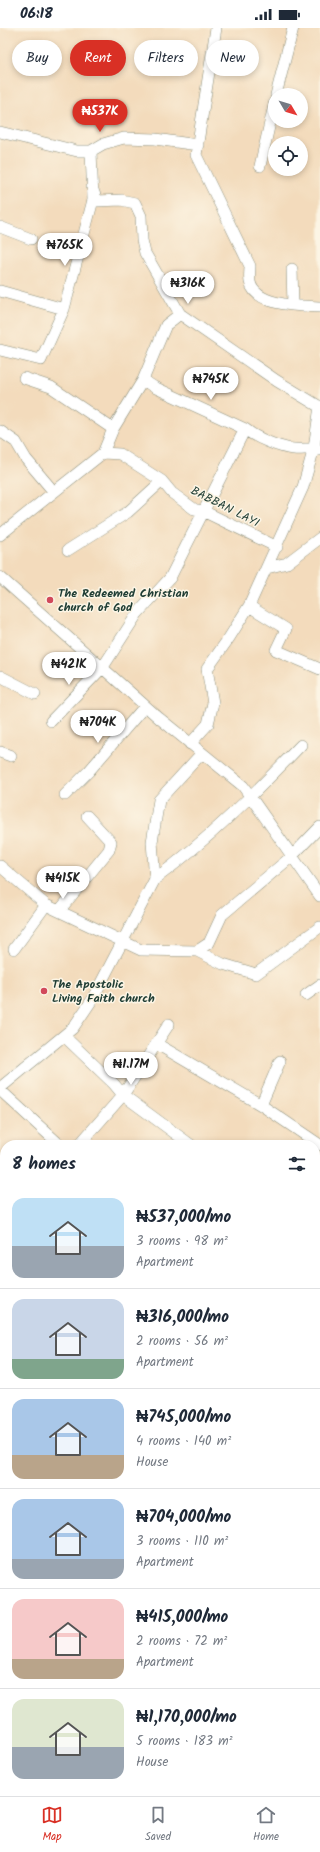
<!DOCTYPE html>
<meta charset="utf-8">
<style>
body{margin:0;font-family:Kalam,sans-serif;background:#f6f6f7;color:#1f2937;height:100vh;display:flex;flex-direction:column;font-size:15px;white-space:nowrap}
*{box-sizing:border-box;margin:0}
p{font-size:13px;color:#747a83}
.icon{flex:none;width:22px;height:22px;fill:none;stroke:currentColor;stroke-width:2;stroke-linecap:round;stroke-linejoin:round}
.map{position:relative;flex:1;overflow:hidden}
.details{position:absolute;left:0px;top:1112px;width:320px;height:656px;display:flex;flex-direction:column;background:#fff;border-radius:16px 16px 0 0;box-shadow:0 2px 6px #0003}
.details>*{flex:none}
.hud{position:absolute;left:12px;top:12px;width:296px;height:36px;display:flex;gap:8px}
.needle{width:26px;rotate:128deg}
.fabs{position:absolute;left:268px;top:60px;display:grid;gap:8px}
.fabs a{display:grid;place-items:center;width:40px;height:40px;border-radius:50%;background:#fff;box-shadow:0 2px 6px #0003;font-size:20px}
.price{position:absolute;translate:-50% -34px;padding:0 9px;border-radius:14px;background:#fff;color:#222;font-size:13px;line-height:26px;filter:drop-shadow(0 1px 2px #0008)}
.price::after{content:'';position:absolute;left:50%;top:24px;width:12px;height:9px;margin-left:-6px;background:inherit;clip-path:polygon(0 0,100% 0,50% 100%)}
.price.active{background:#d93025;color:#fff}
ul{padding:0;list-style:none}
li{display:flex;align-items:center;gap:12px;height:100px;padding:0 12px}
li+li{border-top:1px solid #e0e1e3}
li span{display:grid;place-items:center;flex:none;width:112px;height:80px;border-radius:12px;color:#555}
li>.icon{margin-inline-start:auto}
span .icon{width:48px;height:48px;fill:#fffc;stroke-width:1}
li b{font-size:17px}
h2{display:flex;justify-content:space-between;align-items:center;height:48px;padding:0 12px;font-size:17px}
.tag{padding:0 14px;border-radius:18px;background:#fff;box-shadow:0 2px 6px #0003;font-size:14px;line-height:36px}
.tag.active{background:#d93025;color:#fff}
.status{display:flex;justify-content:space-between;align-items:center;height:28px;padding:0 20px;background:#fff;direction:ltr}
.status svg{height:11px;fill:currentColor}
.tab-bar{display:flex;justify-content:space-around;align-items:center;height:56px;border-top:1px solid #e0e1e3;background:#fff;font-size:11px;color:#747a83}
.tab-bar a{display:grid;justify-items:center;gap:2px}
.tab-bar .active{color:#d93025}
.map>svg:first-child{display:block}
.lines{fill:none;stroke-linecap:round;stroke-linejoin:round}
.minor-casing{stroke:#898c78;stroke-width:12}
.major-casing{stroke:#898c78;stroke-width:16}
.minor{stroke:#fff;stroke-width:11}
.major{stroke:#f8bd89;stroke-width:15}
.poi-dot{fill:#d1495b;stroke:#fcf5e5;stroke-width:1.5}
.labels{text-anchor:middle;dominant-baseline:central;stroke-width:3;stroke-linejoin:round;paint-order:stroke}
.street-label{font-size:12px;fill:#1f3d34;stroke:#fcf5e5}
.poi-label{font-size:12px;font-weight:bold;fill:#1f3d34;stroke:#fcf5e5;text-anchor:start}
</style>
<div class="status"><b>06:18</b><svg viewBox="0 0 49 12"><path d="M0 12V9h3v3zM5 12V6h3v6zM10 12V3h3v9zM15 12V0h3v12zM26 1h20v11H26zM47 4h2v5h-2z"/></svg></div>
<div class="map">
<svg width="320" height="1768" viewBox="0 0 320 1768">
<rect width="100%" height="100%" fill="#fcf5e5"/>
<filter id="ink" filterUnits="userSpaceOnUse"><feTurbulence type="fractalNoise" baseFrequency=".025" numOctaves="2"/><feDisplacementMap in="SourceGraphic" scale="8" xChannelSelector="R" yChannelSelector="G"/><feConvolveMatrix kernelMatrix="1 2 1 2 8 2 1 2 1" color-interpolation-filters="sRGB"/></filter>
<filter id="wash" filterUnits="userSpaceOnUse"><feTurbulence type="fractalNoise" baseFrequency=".012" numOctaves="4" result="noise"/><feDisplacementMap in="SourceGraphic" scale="16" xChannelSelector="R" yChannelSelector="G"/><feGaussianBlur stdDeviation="0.9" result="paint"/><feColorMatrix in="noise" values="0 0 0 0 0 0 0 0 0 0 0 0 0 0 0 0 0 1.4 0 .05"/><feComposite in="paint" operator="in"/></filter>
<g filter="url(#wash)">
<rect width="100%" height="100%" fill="#f3dbbc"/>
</g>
<g filter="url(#ink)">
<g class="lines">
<defs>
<path id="minor" d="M216,0L196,127L250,238C250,243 249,249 250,254C255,278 300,278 320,279
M276,67L293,0
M0,104L77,123H91L103,116L124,110L155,111L198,117
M260,138L275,73
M92,159L97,173L121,172L135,175L141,188L142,212L145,225L180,286L277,353L320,379
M0,199L31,211
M292,241L293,277
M0,263L64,281
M180,286L166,297L143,352L154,359L245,401C256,410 280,420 294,421C303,422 311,419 319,422
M0,322L41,332L64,281L93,172L91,123
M24,350L51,359L113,401
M0,403L16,414L26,431L54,464
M103,425L120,426L162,453L172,465L194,481L203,483L277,519
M0,507L103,425L113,401L143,352
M68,522L128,484L162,453
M267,540L287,535L320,510
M0,549L159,690L243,758L320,868
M249,578L286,601L276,622L320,641
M0,648L35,666
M51,693L103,639L137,586L170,550L245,401
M190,716L208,696L213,675L207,641L229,610L249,578L303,459L314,420L320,378
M0,724L11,728
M65,767L89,743L145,678
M0,838L46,877L141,922L197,923L209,915L222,887L291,829L320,799
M155,851C208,812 255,765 301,717
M59,883L109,822L111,814L87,788
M14,921L46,877
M197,923L223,936L256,946L320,899
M306,967L320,957
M64,1008L114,1056L123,1067L191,1117
M157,1016L261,1077L320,1117
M0,1060L73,1000L92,972L155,851L152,814L159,772L202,725
M0,1062L60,1117
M261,1077L280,1033
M79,1117L123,1067L169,996
M315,1197L320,1191
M0,1370L5,1358
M315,1426L320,1430
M315,1536L320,1526
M0,1577L5,1565
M0,1641L5,1645
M315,1729L320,1722
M66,1768L68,1763
M137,1768L139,1763
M245,1768L250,1763"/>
<path id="major" d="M0,1431L5,1433
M315,1569L320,1571"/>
</defs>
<!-- minor casing -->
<use href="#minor" class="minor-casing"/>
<!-- major casing -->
<use href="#major" class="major-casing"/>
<!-- minor -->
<use href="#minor" class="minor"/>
<!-- major -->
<use href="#major" class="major"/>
</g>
</g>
<!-- markers -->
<g class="poi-dot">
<circle cx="50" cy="572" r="4"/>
<circle cx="44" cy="963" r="4"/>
</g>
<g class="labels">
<!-- street labels -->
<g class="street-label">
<text transform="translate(225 479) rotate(27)">BABBAN LAYI</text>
</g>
<!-- poi labels -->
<g class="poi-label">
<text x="58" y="565">The Redeemed Christian<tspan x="58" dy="14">church of God</tspan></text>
<text x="52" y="956">The Apostolic<tspan x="52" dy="14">Living Faith church</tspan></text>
</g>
</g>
</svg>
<div class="fabs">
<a><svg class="needle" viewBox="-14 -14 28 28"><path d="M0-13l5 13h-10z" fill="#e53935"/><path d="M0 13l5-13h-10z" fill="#747a83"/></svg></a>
<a><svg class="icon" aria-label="locate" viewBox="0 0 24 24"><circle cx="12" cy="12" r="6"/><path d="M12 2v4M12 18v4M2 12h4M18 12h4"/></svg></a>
</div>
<b class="price active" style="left:100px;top:105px">₦537K</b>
<b class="price" style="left:65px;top:239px">₦765K</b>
<b class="price" style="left:188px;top:277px">₦316K</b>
<b class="price" style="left:211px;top:373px">₦745K</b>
<b class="price" style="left:69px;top:658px">₦421K</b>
<b class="price" style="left:98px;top:716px">₦704K</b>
<b class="price" style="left:63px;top:872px">₦415K</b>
<b class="price" style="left:131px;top:1058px">₦1.17M</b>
<div class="hud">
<a class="tag">Buy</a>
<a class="tag active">Rent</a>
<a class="tag">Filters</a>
<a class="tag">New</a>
</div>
<section class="details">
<h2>8 homes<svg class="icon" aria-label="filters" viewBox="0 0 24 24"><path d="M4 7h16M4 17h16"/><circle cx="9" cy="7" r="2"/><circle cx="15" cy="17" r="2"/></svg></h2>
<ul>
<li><span style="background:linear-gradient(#bfe0f5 60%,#9aa5b1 0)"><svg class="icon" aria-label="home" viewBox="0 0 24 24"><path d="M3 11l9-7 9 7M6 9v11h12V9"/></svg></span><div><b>₦537,000/mo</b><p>3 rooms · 98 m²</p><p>Apartment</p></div></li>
<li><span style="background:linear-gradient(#c9d6e8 75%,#7fa58c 0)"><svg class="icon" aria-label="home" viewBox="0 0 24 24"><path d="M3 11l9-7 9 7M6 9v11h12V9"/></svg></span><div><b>₦316,000/mo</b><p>2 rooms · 56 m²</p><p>Apartment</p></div></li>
<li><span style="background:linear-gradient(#a9c7e8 70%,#b9a48a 0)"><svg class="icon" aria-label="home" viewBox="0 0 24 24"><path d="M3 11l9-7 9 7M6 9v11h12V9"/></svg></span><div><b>₦745,000/mo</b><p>4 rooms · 140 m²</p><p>House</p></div></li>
<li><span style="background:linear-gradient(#a9c7e8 75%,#9aa5b1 0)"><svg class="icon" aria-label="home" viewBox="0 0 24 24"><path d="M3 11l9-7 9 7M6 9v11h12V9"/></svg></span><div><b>₦704,000/mo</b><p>3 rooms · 110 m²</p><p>Apartment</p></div></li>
<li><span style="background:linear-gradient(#f6c9c9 75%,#b9a48a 0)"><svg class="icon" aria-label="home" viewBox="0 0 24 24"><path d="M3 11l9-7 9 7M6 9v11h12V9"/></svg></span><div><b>₦415,000/mo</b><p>2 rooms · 72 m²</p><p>Apartment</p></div></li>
<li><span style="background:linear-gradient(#dfe7d0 60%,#9aa5b1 0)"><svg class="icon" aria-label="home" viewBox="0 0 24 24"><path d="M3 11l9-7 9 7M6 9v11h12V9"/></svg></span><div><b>₦1,170,000/mo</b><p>5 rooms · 183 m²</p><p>House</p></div></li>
</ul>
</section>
</div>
<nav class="tab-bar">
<a class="active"><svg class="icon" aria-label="map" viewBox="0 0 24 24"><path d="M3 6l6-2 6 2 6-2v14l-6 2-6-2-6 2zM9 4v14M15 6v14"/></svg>Map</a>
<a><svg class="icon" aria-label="saved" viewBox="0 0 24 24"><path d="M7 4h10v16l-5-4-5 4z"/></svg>Saved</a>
<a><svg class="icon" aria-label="home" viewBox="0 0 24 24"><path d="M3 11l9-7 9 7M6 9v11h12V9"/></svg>Home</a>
</nav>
